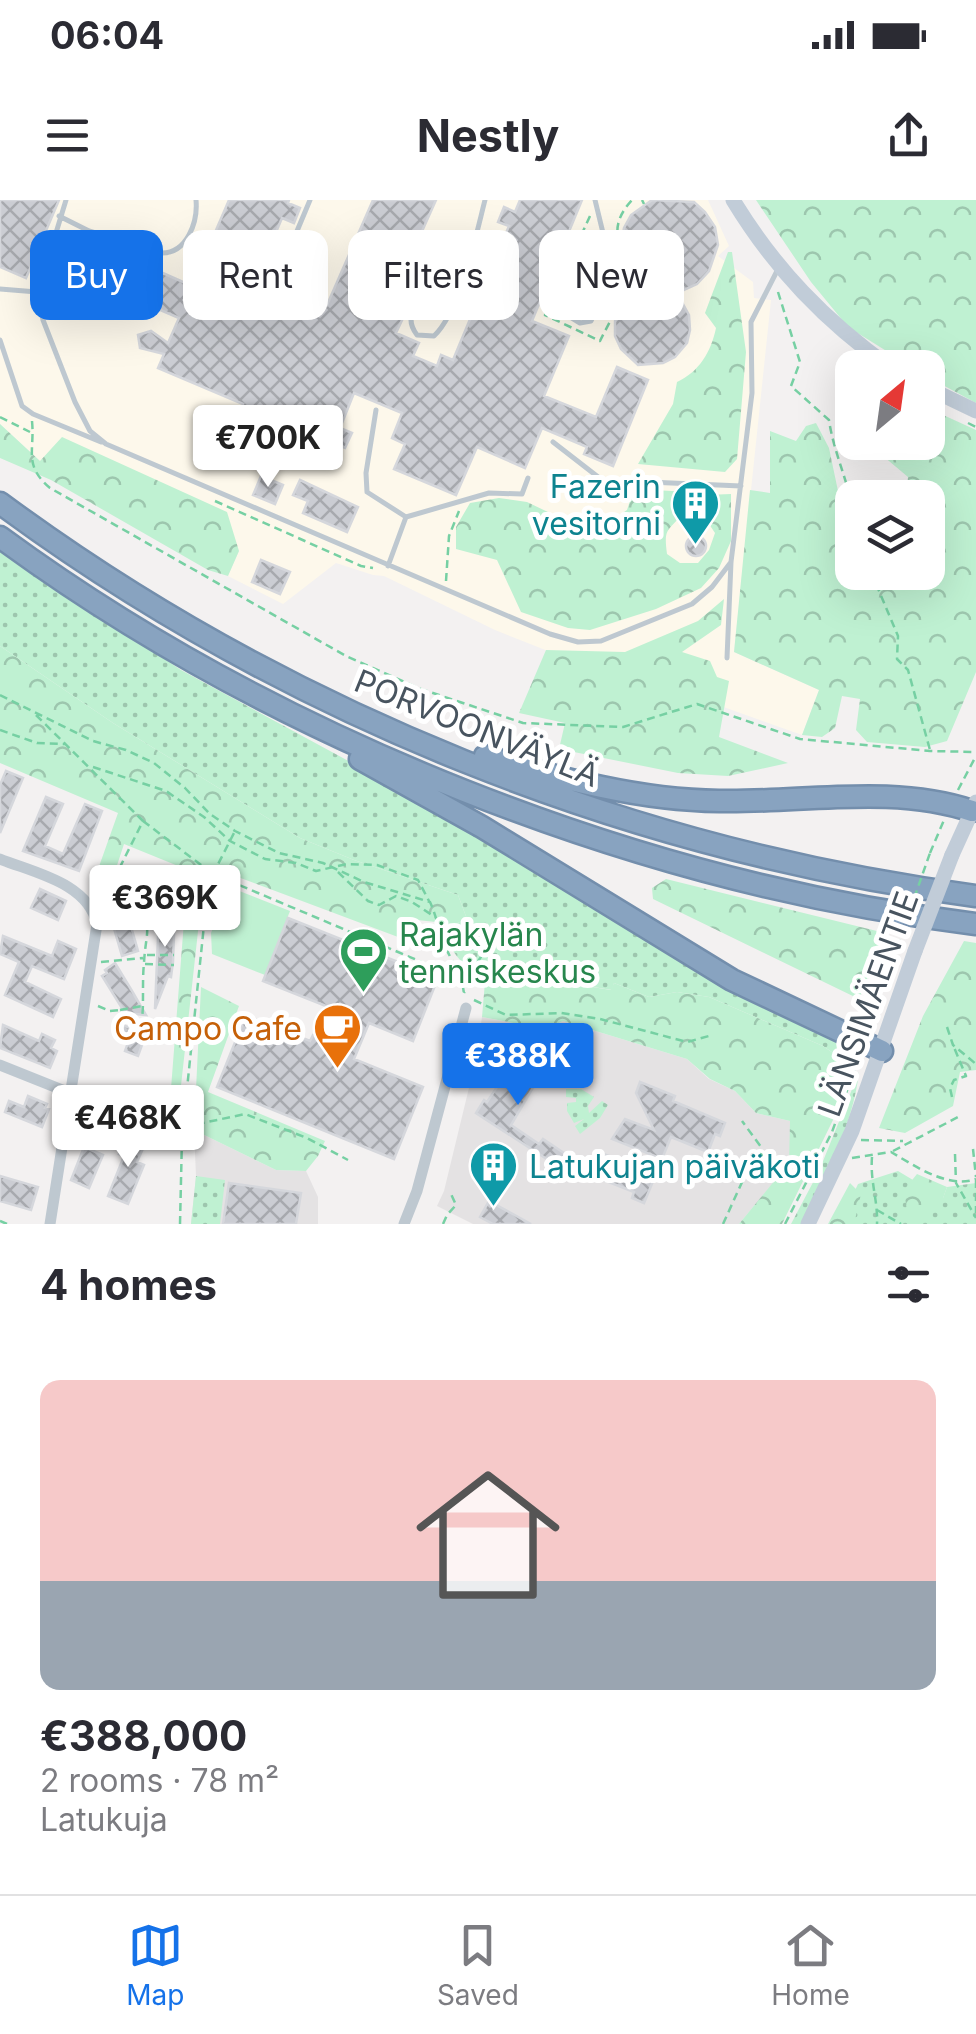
<!DOCTYPE html>
<meta charset="utf-8">
<style>
body{margin:0;font-family:Inter,sans-serif;background:#f2f2f3;color:#2b2b33;height:100vh;display:flex;flex-direction:column;font-size:38px;white-space:nowrap}
*{box-sizing:border-box;margin:0}
p{font-size:32px;color:#7c7c81}
.icon{flex:none;width:55px;height:55px;fill:none;stroke:currentColor;stroke-width:2;stroke-linecap:round;stroke-linejoin:round}
.map{position:relative;height:1024px;overflow:hidden}
.panel{display:flex;flex-direction:column;background:#fff;flex:1}
.panel>*{flex:none}
.top-card{position:absolute;left:30px;top:30px;width:918px;height:90px;display:flex;gap:20px}
.needle{width:65px;rotate:29deg}
.controls{position:absolute;left:835px;top:150px;display:grid;gap:20px}
.controls a{display:grid;place-items:center;width:110px;height:110px;border-radius:20px;background:#fff;box-shadow:0 10px 40px #0002;font-size:50px}
.price{position:absolute;translate:-50% -85px;padding:0 22px;border-radius:10px;background:#fff;color:#222;font-size:32px;line-height:65px;filter:drop-shadow(0 2px 5px #0008)}
.price::after{content:'';position:absolute;left:50%;top:60px;width:30px;height:22px;margin-left:-15px;background:inherit;clip-path:polygon(0 0,100% 0,50% 100%)}
.price.current{background:#1572e9;color:#fff}
ul{padding:0;list-style:none}
li{display:grid;align-content:center;gap:20px;height:530px;padding:0 40px}
li span{display:grid;place-items:center;height:310px;border-radius:20px;color:#555}
li>.icon{margin-inline-start:auto}
span .icon{width:180px;height:180px;fill:#fffc;stroke-width:1}
li b{font-size:42px}
h2{display:flex;justify-content:space-between;align-items:center;height:120px;padding:0 40px;font-size:42px}
.pill{padding:0 35px;border-radius:20px;background:#fff;box-shadow:0 10px 40px #0002;font-size:35px;line-height:90px}
.pill.current{background:#1572e9;color:#fff}
.status{display:flex;justify-content:space-between;align-items:center;height:70px;padding:0 50px;background:#fff;direction:ltr}
.status svg{height:28px;fill:currentColor}
header{display:flex;justify-content:space-between;align-items:center;height:130px;padding:0 40px;background:#fff;font-size:45px;font-weight:700}
.menu{display:flex;justify-content:space-around;align-items:center;height:140px;border-top:2px solid #e1e1e2;background:#fff;font-size:28px;color:#7c7c81}
.menu a{display:grid;justify-items:center;gap:5px}
.menu .current{color:#1572e9}
.map>svg:first-child{display:block}
.commercial{fill:#fdf8eb}
.education{fill:#e4e2e3}
.grass{fill:url(#grass-dots)}
.forest{fill:url(#forest-crowns)}
.garden{fill:#bff1d2}
.building{fill:url(#building-cross-hatch);stroke:#d5d7dc;stroke-width:2.5}
.lines{fill:none;stroke-linecap:round;stroke-linejoin:round}
.motorway-casing{stroke:#738eac;stroke-width:25}
.path{stroke:#76d0a3;stroke-width:2.5;stroke-dasharray:8 5;stroke-linecap:butt}
.service{stroke:#bec8d0;stroke-width:5}
.minor{stroke:#bec8d0;stroke-width:11}
.secondary{stroke:#c1ccd8;stroke-width:15}
.motorway{stroke:#88a3c0;stroke-width:20}
.path-bridge{stroke:#76d0a3;stroke-width:2.5;stroke-dasharray:8 5;stroke-linecap:butt}
.secondary-bridge{stroke:#c1ccd8;stroke-width:15}
.labels{text-anchor:middle;dominant-baseline:central;stroke-width:10;stroke-linejoin:round;paint-order:stroke}
.culture-label{font-size:32px;fill:#0d838f;stroke:#fff;text-anchor:end}
.street-label{font-size:32px;fill:#48545f;stroke:#fff}
.leisure-label{font-size:32px;fill:#27864d;stroke:#fff;text-anchor:start}
.food-label{font-size:32px;fill:#c56008;stroke:#fff;text-anchor:end}
</style>
<div class="status"><b>06:04</b><svg viewBox="0 0 49 12"><path d="M0 12V9h3v3zM5 12V6h3v6zM10 12V3h3v9zM15 12V0h3v12zM26 1h20v11H26zM47 4h2v5h-2z"/></svg></div>
<header><svg class="icon" aria-label="menu" viewBox="0 0 24 24"><path d="M4 6h16M4 12h16M4 18h16"/></svg>Nestly<svg class="icon" aria-label="share" viewBox="0 0 24 24"><path d="M12 15V3M7 8l5-5 5 5M5 13v7h14v-7"/></svg></header>
<div class="map">
<svg width="976" height="1024" viewBox="0 0 976 1024">
<defs>
<pattern id="grass-dots" width="8" height="8" patternUnits="userSpaceOnUse" patternTransform="scale(2.5)"><rect width="8" height="8" fill="#bff1d2"/><path d="M2 2h.1M6 6h.1" fill="none" stroke="#9dc6ae" stroke-width="1.8" stroke-linecap="round"/></pattern>
<pattern id="forest-crowns" width="20" height="18" patternUnits="userSpaceOnUse" patternTransform="scale(2.5)"><rect width="20" height="18" fill="#bff1d2"/><path d="M2 6a3 3 0 1 1 6 0M12 15a3 3 0 1 1 6 0" fill="none" stroke="#9dc6ae"/></pattern>
<pattern id="building-cross-hatch" width="8" height="8" patternUnits="userSpaceOnUse" patternTransform="scale(2.5)"><rect width="8" height="8" fill="#cbcdd3"/><path d="M0 0l8 8M0 8l8-8" fill="none" stroke="#a7a9ae"/></pattern>
</defs>
<rect width="100%" height="100%" fill="#f3f1f1"/>
<!-- commercial -->
<path class="commercial" d="M0,0H708L729,46L718,56L753,82L754,98L771,100L734,452L819,490L802,535L690,495L672,500L495,430L384,376L373,375L336,363L283,404L228,376L239,351L40,261L0,224Z"/>
<!-- education -->
<path class="education" d="M482,817L545,829L563,821L687,859L709,879L735,891L756,913L790,921V963L739,1024H473L437,1006L444,991L475,863Z
M194,930L276,970L306,971L318,997V1024H191L196,976Z"/>
<!-- grass -->
<path class="grass" d="M0,349L181,470L400,589L729,788L851,846L857,853L852,866L823,846L709,797L677,792L649,797L614,783L612,790L487,770L484,784C465,765 446,751 443,723L455,724L467,719L458,695L354,660L300,638L113,523L0,446Z
M859,872C853,926 825,976 802,1024H791L819,971Z
M566,889H581L594,897L588,906L589,913L602,901L608,905L600,918L580,934L575,926L584,919L574,923L567,911V903L576,902V898L566,897Z
M898,971L943,998L947,987L976,983V1024H839L858,984Z
M196,976L225,980L220,1024H191Z"/>
<!-- forest -->
<path class="forest" d="M756,0H976V203L928,177V168L912,167L848,127L811,82Z
M728,52H732L746,152L737,259L725,272L638,264L673,204L677,182C699,172 711,152 716,128L705,113Z
M928,208L976,230V472L947,541L925,547L867,542L856,530L860,499L842,496L835,528L822,537L802,535L819,490L734,452L750,290L770,293V231L796,241L806,226L816,223L829,248L838,291L870,297L852,298V372H928V298L900,297L907,289L908,277L883,256L876,243L928,242Z
M0,224L40,261L62,237L227,312L239,351L228,376L208,370L51,280L0,258Z
M634,289L691,292C688,299 686,311 681,316C666,332 664,330 667,354L680,363H698L709,350L715,333L703,315L706,295L731,294V341L719,368L701,388L656,409L590,430L568,428L521,412L497,360L456,349V327L470,303L499,298L527,302L573,324L600,328L627,310Z
M724,399L721,425L682,452L710,461L717,477L729,481L719,537L788,563L728,576L678,573L559,549L565,523L519,513L546,450L625,452L698,421Z
M0,446L113,523L300,638L354,660L458,695L467,719L455,724L417,720L406,740L227,673L204,677L177,922L168,927L188,670L124,644L107,696L91,689L118,613L0,563Z
M666,679L885,733L859,799L653,699L652,688Z
M964,741L976,743V870L960,872L953,906L905,933L879,928L923,816Z
M486,770L611,790L614,783L649,797L677,792L709,797L823,846L852,866L833,920L782,1024H739L789,963L790,921L756,913L735,891L710,879L687,859L563,821L545,829L482,817Z
M201,787L239,806L208,892L325,941L318,956L306,971L276,970L194,930Z
M917,974L947,987L940,1007L919,1018H908L904,990Z
M850,983L861,994L854,1024H828Z"/>
<!-- garden -->
<path class="garden" d="M229,687L290,711L265,775L212,754L211,733Z"/>
<!-- building -->
<path class="building" d="M0,0H59L26,78L0,67Z
M229,0H289L288,3L300,8L294,23L282,18L266,56L315,77L307,96L327,105L373,0H436L419,38L425,41L417,58L424,61L418,75L406,70L388,111L403,118L396,133L419,143L413,156L437,166L441,155L453,160L478,100L466,95L472,81L484,86L490,70L480,57L486,52L494,61L509,26L498,22L504,7L515,12L520,0H582L532,121L569,136L544,196L596,217L617,167L648,180L613,266L584,254L587,247L542,228L525,268L477,247L456,295L394,269L405,244L392,238L402,213L354,193L340,228L352,233L345,248L333,243L328,256L275,233L278,226L240,210L243,204L158,168L164,154L140,148L138,135L151,131L168,143L179,118L72,72L85,40L136,62L140,53L161,59L156,70L192,86Z
M652,0L694,2L705,12L715,27L718,45L709,71L697,84L677,93L689,115L690,130L687,143L675,157L663,163L638,165L621,149L615,136V121L627,98L646,87L633,75L624,60L621,45L624,28L631,15Z
M261,276L283,285L275,304L253,295Z
M300,280L358,307L347,332L303,313L308,301L293,295Z
M686 346a10 10 0 1 1 20 0a10 10 0 1 1-20 0Z
M261,360L290,372L280,394L252,382Z
M6,571L23,578L0,633V585Z
M46,597L63,604L45,646L63,654L85,604L102,611L79,671L23,651Z
M40,689L66,701L58,720L31,708Z
M126,709L138,751L122,756L111,718Z
M165,709H175L173,762L171,777L168,776L155,809L159,713H165Z
M288,718L438,778L413,841L369,823L354,859L423,887L394,959L217,887L246,815L310,841L313,835L319,837L331,808L263,781Z
M3,736L52,756L58,741L76,749L64,779L32,766L25,782L61,799L53,817L5,795L19,762L0,754Z
M115,763L132,791L146,815L125,813L102,776L107,773L105,770Z
M120,824L146,834L138,856L125,851L129,840L116,834Z
M3,825L39,841L42,834L55,840L51,848L57,851L50,868L0,848Z
M519,854L540,868L537,871L541,874L511,925L539,944L543,939L570,957L562,969L476,913L484,900L487,902Z
M640,882L675,896L673,901L725,923L720,936L715,934L708,952L671,937L662,959L612,939L625,919L654,930L636,893Z
M28,896L47,904L45,908L49,909L42,927L5,912L9,901L24,907Z
M128,934L146,942L137,962L144,965L128,1004L108,996L124,956L119,954Z
M84,947L103,955L89,988L71,980Z
M606,955L656,974L644,1003L632,998L634,992L601,979Z
M0,976L38,987L31,1010L0,1001Z
M229,983L301,993L296,1024H223Z
M489,1001L531,1024H493L480,1017Z"/>
<g class="lines">
<defs>
<path id="motorway" d="M0,303C284,513 627,650 976,696
M0,337C275,539 638,683 976,724
M485,556C561,579 639,600 719,601C801,603 892,584 972,611
M360,559L482,627L732,780L882,851"/>
</defs>
<!-- motorway casing -->
<use href="#motorway" class="motorway-casing"/>
<!-- path -->
<path class="path" d="M642,0L644,4
M590,16L545,115L600,141C608,124 623,101 625,82C628,47 602,33 632,0
M778,92L800,162L791,186L829,220C833,248 845,275 852,304
M0,217L30,232
M32,221C35,251 23,265 50,288L346,456L418,488L523,523L623,527L697,504L800,539L930,551L976,552
M968,223L976,227
M215,301L361,366L373,368
M871,372L898,436L897,459L908,470L930,550
M446,381L449,336L459,311
M0,495L93,541L126,550L154,563L185,588L210,614L235,631L279,653L323,663L364,682L430,702C436,715 438,727 443,741C450,760 462,773 464,794
M36,515L143,621L109,689L97,698
M0,530L37,543L66,544
M93,567L166,591L204,617L230,641L265,659L296,663L316,671L347,664L377,665L418,680L429,701
M958,590L976,556
M143,621L213,674L462,779
M930,653L944,620
M338,672L368,701L379,705L396,696L412,702L435,717
M126,696C156,729 146,725 144,763C142,782 144,801 142,820L167,822L195,830
M140,711L178,706
M442,737L474,738L490,743L475,766L464,793
M147,755H174
M101,762L143,758
M145,764L174,765
M474,800L506,815L561,813L600,819L687,842L709,836
M98,806L110,811L120,810
M120,810L142,806
M870,826L897,747
M947,827L953,845L976,864
M952,897L950,888L954,880L966,876L953,845
M151,926L181,937
M184,927L245,914L307,938L348,960
M861,940L903,941
M973,949L976,977
M893,951L962,915
M955,954L956,983L976,1018
M872,957C870,982 878,1000 877,1024
M852,958L891,952C915,966 948,989 976,979
M976,980V1013
M877,1010L901,1024
M0,1021L7,1024
M180,1024L182,937L207,696L213,674L234,633
M443,1024L447,1015L456,1005L451,994
M723,1024L743,980L762,962L761,947L742,921
M785,1024L832,932L859,857"/>
<!-- service -->
<path class="service" d="M66,0L38,92L43,120L75,202L90,231L106,244L550,434L578,442L601,441L692,404L712,387L731,362
M595,0L613,74L591,121L580,123L567,115L565,109L591,51L602,35
M59,16L89,31L162,53C187,53 198,22 196,0
M292,43L310,0
M469,62C451,79 392,103 417,135L434,136C460,112 476,35 485,0
M0,89L37,92
M0,140L22,206L33,214L101,242
M376,210L366,273L367,292L406,317L388,366
M553,242L602,280L741,286
M406,317L489,293L522,294L528,278
M727,458L731,362L752,193L751,122L778,69"/>
<!-- minor -->
<path class="minor" d="M0,659C35,673 88,683 97,724L50,1024
M0,865L140,921
M404,1024L417,991L466,808"/>
<!-- secondary -->
<path class="secondary" d="M733,0C775,69 825,121 891,168
M928,188L976,211
M952,655L976,602
M808,1024L852,931L915,751"/>
<!-- motorway -->
<use href="#motorway" class="motorway"/>
<!-- path-bridge -->
<path class="path-bridge" d="M897,747L930,653"/>
<!-- secondary-bridge -->
<path class="secondary-bridge" d="M915,751L952,655"/>
</g>
<!-- icons -->
<defs>
<symbol id="building-pin" viewBox="-11 -11 22 30"><path d="M0 17L-7.5 6A9.5 9.5 0 1 1 7.5 6Z" fill="#0f9aa8" stroke="#fff"/><path d="M-4-6H4V6H1V3H-1V6H-4ZM-2.5-4.3h1.7v1.8h-1.7ZM.8-4.3h1.7v1.8H.8ZM-2.5-1h1.7V.8h-1.7ZM.8-1h1.7V.8H.8Z" fill="#fff"/></symbol>
<symbol id="stadium-pin" viewBox="-11 -11 22 30"><path d="M0 17L-7.5 6A9.5 9.5 0 1 1 7.5 6Z" fill="#2e9e5b" stroke="#fff"/><path d="M0-5a6.5 5 0 1 0 0 10a6.5 5 0 1 0 0-10ZM-3.5-1.8h7v3.6h-7Z" fill="#fff"/></symbol>
<symbol id="cafe-pin" viewBox="-11 -11 22 30"><path d="M0 17L-7.5 6A9.5 9.5 0 1 1 7.5 6Z" fill="#e8710a" stroke="#fff"/><path d="M-5.5-4.5H6V0H3Q3 3.5 0 3.5H-2.5Q-5.5 3.5-5.5 0ZM3-3.2v2h1.7v-2ZM-6 4.5H4V6H-6Z" fill="#fff"/></symbol>
</defs>
<g fill-rule="evenodd">
<use href="#building-pin" x="668" y="276" width="55" height="75"/>
<use href="#stadium-pin" x="336" y="724" width="55" height="75"/>
<use href="#cafe-pin" x="310" y="800" width="55" height="75"/>
<use href="#building-pin" x="466" y="938" width="55" height="75"/>
</g>
<g class="labels">
<!-- culture labels -->
<g class="culture-label">
<text x="661" y="286">Fazerin<tspan x="661" dy="37">vesitorni</tspan></text>
<text x="529" y="966" text-anchor="start">Latukujan päiväkoti</text>
</g>
<!-- street labels -->
<g class="street-label">
<text transform="translate(477 528) rotate(22)">PORVOONVÄYLÄ</text>
<text transform="translate(868 804) rotate(-70)">LÄNSIMÄENTIE</text>
</g>
<!-- leisure labels -->
<g class="leisure-label">
<text x="399" y="734">Rajakylän<tspan x="399" dy="37">tenniskeskus</tspan></text>
</g>
<!-- food labels -->
<g class="food-label">
<text x="302" y="828">Campo Cafe</text>
</g>
</g>
</svg>
<div class="controls">
<a><svg class="needle" viewBox="-14 -14 28 28"><path d="M0-13l5 13h-10z" fill="#e53935"/><path d="M0 13l5-13h-10z" fill="#7c7c81"/></svg></a>
<a><svg class="icon" aria-label="layers" viewBox="0 0 24 24"><path d="M12 4l9 5-9 5-9-5zM3 14l9 5 9-5"/></svg></a>
</div>
<b class="price" style="left:268px;top:290px">€700K</b>
<b class="price" style="left:165px;top:750px">€369K</b>
<b class="price current" style="left:518px;top:908px">€388K</b>
<b class="price" style="left:128px;top:970px">€468K</b>
<div class="top-card">
<a class="pill current">Buy</a>
<a class="pill">Rent</a>
<a class="pill">Filters</a>
<a class="pill">New</a>
</div>
</div>
<section class="panel">
<h2>4 homes<svg class="icon" aria-label="filters" viewBox="0 0 24 24"><path d="M4 7h16M4 17h16"/><circle cx="9" cy="7" r="2"/><circle cx="15" cy="17" r="2"/></svg></h2>
<ul>
<li><span style="background:linear-gradient(#f6c9c9 65%,#9aa5b1 0)"><svg class="icon" aria-label="home" viewBox="0 0 24 24"><path d="M3 11l9-7 9 7M6 9v11h12V9"/></svg></span><div><b>€388,000</b><p>2 rooms · 78 m²</p><p>Latukuja</p></div></li>
</ul>
</section>
<nav class="menu">
<a class="current"><svg class="icon" aria-label="map" viewBox="0 0 24 24"><path d="M3 6l6-2 6 2 6-2v14l-6 2-6-2-6 2zM9 4v14M15 6v14"/></svg>Map</a>
<a><svg class="icon" aria-label="saved" viewBox="0 0 24 24"><path d="M7 4h10v16l-5-4-5 4z"/></svg>Saved</a>
<a><svg class="icon" aria-label="home" viewBox="0 0 24 24"><path d="M3 11l9-7 9 7M6 9v11h12V9"/></svg>Home</a>
</nav>
